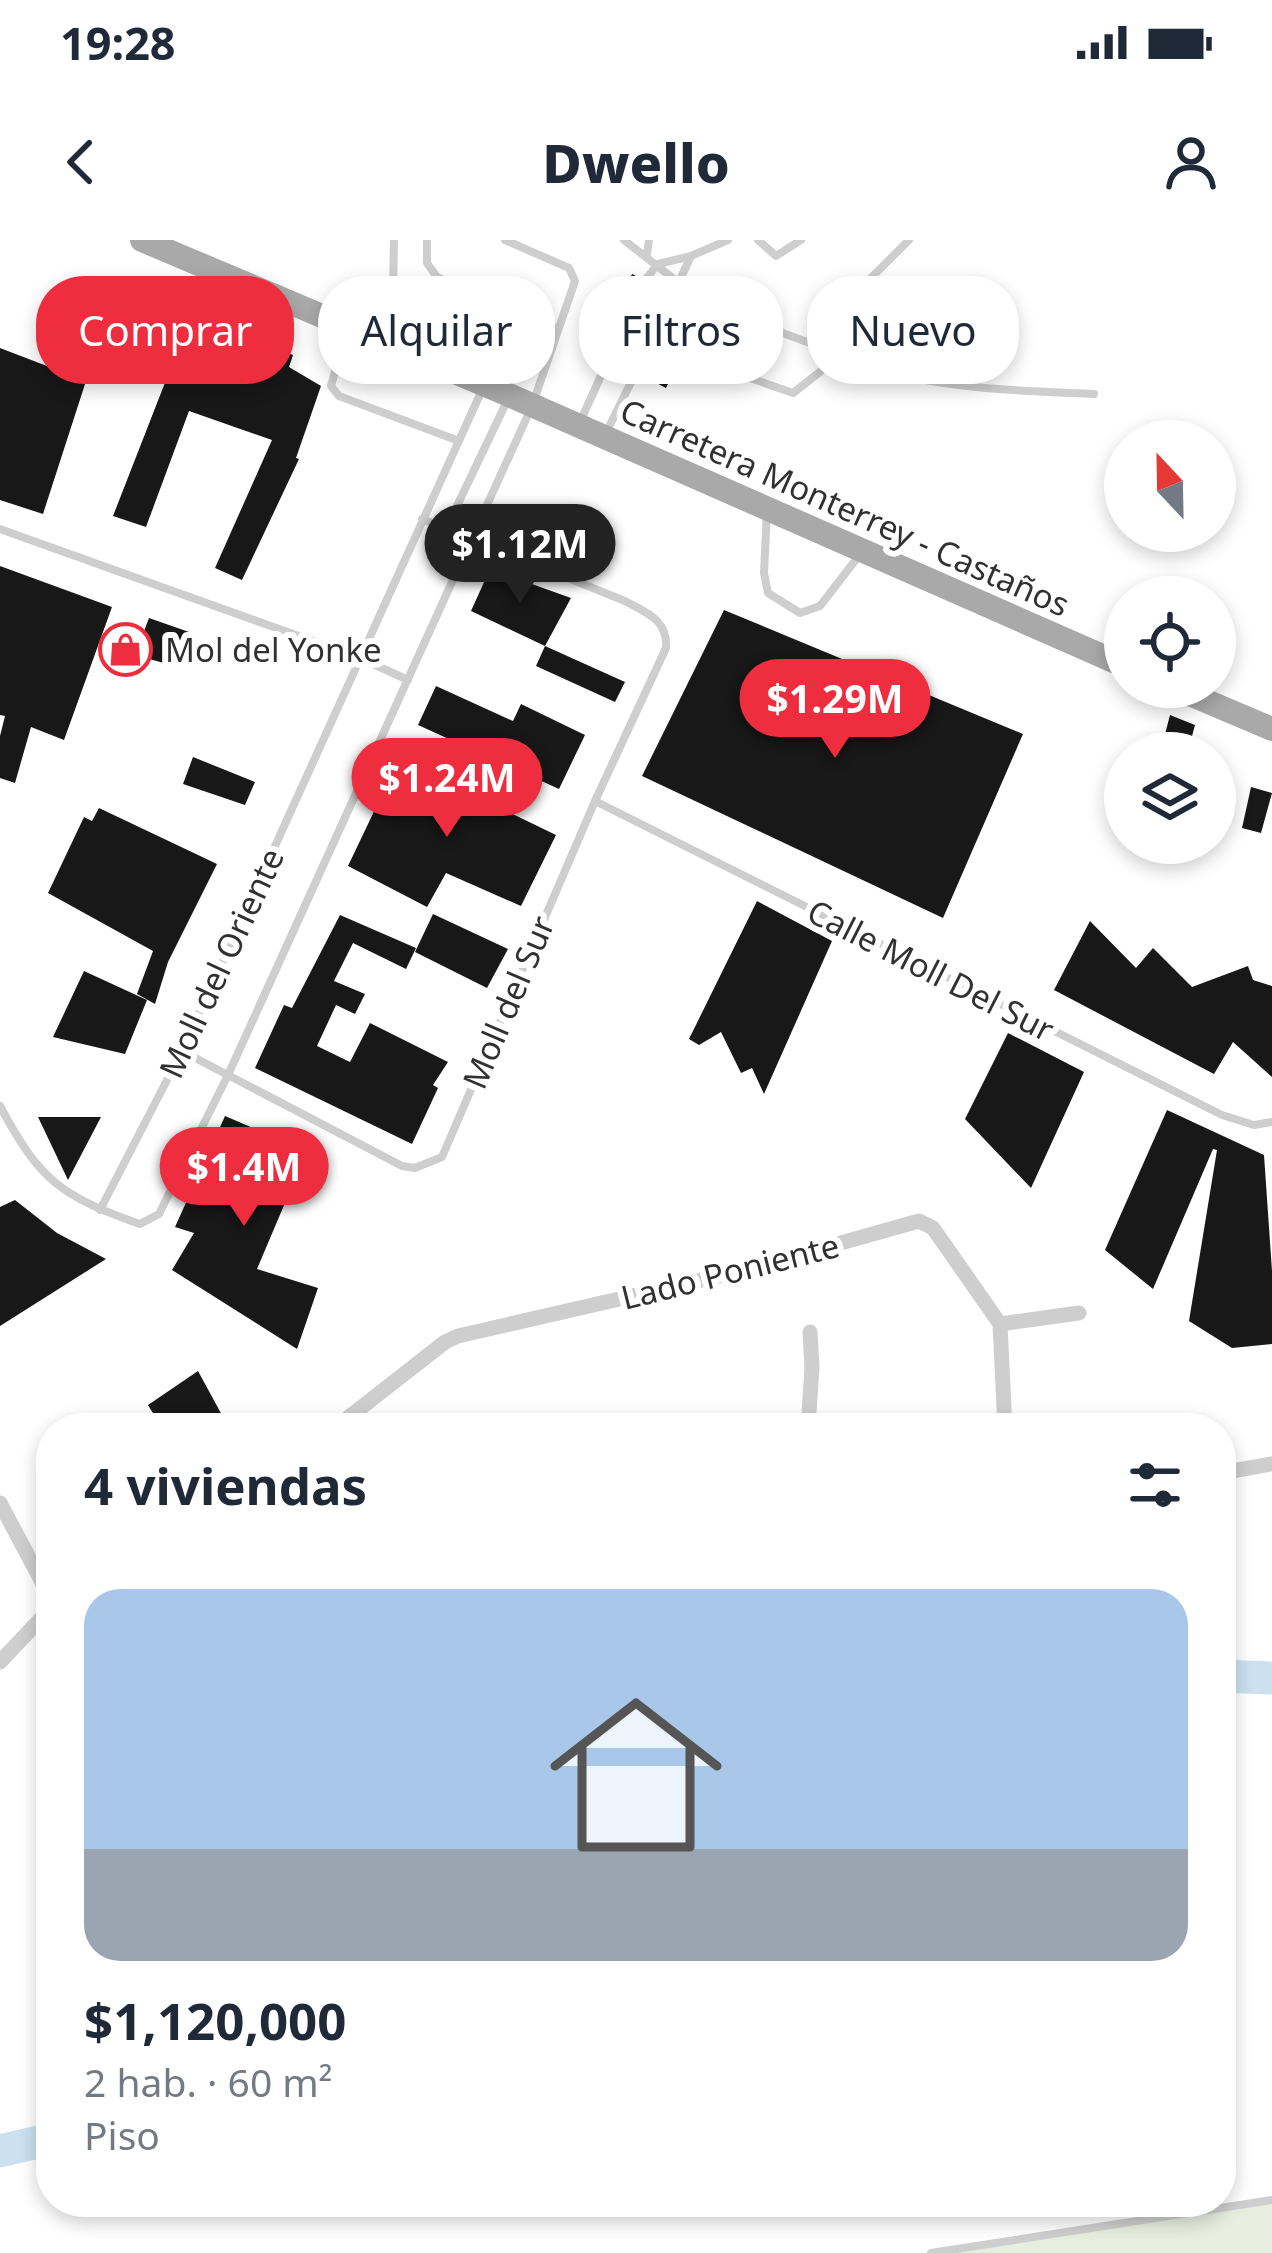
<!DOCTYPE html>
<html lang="es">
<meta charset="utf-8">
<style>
body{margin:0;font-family:"Noto Sans",sans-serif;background:#f6f6f7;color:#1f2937;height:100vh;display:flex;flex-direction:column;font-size:45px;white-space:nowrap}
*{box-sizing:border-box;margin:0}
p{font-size:39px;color:#747a83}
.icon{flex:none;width:66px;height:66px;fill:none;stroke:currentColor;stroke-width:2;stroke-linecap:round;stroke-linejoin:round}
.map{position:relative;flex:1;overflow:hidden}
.drawer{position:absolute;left:36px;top:1173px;width:1200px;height:804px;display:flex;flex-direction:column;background:#fff;border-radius:48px;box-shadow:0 6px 18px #0003}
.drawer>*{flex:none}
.hud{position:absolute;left:36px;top:36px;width:1200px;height:108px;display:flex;gap:24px}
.needle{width:78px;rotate:338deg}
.fabs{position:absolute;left:1104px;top:180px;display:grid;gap:24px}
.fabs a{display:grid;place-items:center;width:132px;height:132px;border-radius:50%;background:#fff;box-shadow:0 6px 18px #0003;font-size:60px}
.price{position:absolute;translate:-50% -102px;padding:0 27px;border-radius:42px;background:#ee2d3e;color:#fff;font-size:39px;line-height:78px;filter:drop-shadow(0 3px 6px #0008)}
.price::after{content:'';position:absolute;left:50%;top:72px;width:36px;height:27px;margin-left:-18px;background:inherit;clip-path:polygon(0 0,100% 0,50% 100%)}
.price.selected{background:#222;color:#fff}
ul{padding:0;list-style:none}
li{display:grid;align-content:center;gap:24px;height:636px;padding:0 48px}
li+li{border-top:3px solid #e0e1e3}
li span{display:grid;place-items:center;height:372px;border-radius:36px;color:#555}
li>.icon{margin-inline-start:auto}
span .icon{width:216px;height:216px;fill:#fffc;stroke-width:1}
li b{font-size:51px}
h2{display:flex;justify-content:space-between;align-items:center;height:144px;padding:0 48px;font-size:51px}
.pill{padding:0 42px;border-radius:48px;background:#fff;box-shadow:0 6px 18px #0003;font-size:42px;line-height:108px}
.pill.selected{background:#ee2d3e;color:#fff}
.status{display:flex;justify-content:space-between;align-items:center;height:84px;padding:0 60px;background:#fff;direction:ltr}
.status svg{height:33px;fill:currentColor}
header{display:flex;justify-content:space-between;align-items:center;height:156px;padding:0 48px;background:#fff;font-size:54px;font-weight:800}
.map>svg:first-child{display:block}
.green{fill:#e7eedf}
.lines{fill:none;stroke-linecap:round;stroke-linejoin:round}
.river{stroke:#cbe1ef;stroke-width:33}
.building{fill:#181818}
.service{stroke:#cecece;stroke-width:8}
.minor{stroke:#cecece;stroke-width:15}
.primary{stroke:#a9a9a9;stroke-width:24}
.labels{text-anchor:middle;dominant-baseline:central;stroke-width:12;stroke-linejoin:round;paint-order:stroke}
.street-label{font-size:33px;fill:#313131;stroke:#fff}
.poi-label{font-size:33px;fill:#313131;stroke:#fff;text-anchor:start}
</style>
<div class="status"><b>19:28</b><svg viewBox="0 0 49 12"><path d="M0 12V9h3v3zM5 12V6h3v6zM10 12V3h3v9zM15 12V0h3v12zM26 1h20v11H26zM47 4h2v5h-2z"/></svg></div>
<header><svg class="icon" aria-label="back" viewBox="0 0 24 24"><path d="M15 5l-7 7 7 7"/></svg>Dwello<svg class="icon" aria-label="person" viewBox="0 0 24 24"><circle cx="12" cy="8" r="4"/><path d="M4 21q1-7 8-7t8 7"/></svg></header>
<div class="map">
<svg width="1272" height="2013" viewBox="0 0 1272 2013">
<rect width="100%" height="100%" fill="#fff"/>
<!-- green -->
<path class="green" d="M1272,1961V2013H943Z"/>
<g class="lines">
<!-- river -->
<path class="river" d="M1221,1436L1272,1438
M0,1911L51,1899"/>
</g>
<!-- building -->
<path class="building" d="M632,34L638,37L641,47L652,44L665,52L669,62L680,59L702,72L666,148L643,136L641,125L629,128L616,122L613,111H597Z
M191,76L293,115L289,127L321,146L296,218L299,219L242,340L215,328L272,200L189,171L146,287L113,276Z
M0,108L86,141L43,274L0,260Z
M0,326L112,367L64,500L31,487L15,543L0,538V496L5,476L0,475Z
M490,329L571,358L545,406L471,371Z
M724,370L1023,494L943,678L642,536Z
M149,378L189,392L178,427L135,415Z
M545,406L625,442L615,462L536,426Z
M436,446L513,481L521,464L585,495L559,549L418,485Z
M1170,475L1195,485L1188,511L1163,502Z
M193,517L255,542L245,565L183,544Z
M399,519L556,595L521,666L446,633L427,667L348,626Z
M1251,547L1272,553L1261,593L1242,588Z
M99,568L217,624L168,722L155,764L137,754L153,711L48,653L84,577L92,581Z
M757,661L832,701L764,854L752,828L741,833L721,792L699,805L689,799Z
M433,674L508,709L487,748L415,712Z
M340,675L416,708L406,729L353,703L334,741L365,754L355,774L336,765L317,806L350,822L370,783L448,822L433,845L438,848L412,904L255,828L284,765L292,768Z
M1090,681L1136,728L1153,708L1192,747L1248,726L1253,740L1272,746V837L1233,802L1214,834L1054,750Z
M84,731L147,760L125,814L53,797Z
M1008,793L1084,832L1031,948L965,879Z
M1167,870L1264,915L1272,1031V1104L1232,1108L1189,1081L1217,910L1213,909L1153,1049L1105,1010Z
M225,876L307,911L257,1029L318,1048L297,1109L172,1030L194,993L175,987Z
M38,877H101L68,940Z
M15,960L57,993L106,1019L0,1086V967Z
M198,1131L229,1188H162L148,1165Z"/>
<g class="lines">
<!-- service -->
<path class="service" d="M427,0V23L437,37L558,90
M624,0L707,65L807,102L909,0
M758,0L776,16L801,0
M647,14L649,0
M645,40L658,24L691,16L728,0
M673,55L690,18
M742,81L730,131L793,153L839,117
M346,93L331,146L339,156L459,201
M392,99L394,0
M807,102C907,149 987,149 1094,154
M580,182L609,118
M607,191L636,132
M767,271L764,333L768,353L800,373L820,366L861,313
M0,289L360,418L408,440
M446,289L507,161
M595,561L1222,875L1254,885L1272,882
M182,811L402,926L415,928L442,917L595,561L666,408C668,380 647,373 625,361L422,279
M0,866C40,941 61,956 140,984L159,974L228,835L532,166L573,47L575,41L569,28L505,0
M100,970L182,811L482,150
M931,2013L1272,1960"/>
<!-- minor -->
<path class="minor" d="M1000,1084L1079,1073
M335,1188L445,1102L458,1096L737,1032L919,981L933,988L1000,1084L1005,1188
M808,1188L812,1128L810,1092
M1221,1233L1272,1224
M0,1263L51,1359
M0,1422L51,1368"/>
<!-- primary -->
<path class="primary" d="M142,0L509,155L1125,426
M1173,447L1272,489"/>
</g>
<!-- icons -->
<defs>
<symbol id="shop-ring" viewBox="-11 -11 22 22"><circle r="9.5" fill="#fff" stroke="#ee2d3e" stroke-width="1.5"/><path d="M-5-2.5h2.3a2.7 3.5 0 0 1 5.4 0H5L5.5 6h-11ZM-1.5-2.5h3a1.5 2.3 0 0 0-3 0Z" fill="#ee2d3e"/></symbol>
</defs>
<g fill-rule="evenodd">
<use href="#shop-ring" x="96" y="380" width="59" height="59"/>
</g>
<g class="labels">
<!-- street labels -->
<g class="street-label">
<text transform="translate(845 267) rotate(24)">Carretera Monterrey - Castaños</text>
<text transform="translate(221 723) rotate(-65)">Moll del Oriente</text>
<text transform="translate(931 730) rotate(27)">Calle Moll Del Sur</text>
<text transform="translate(508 762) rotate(-67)">Moll del Sur</text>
<text transform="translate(730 1031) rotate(-14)">Lado Poniente</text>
</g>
<!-- poi labels -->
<g class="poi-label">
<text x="165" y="409">Mol del Yonke</text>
</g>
</g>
</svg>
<div class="fabs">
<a><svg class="needle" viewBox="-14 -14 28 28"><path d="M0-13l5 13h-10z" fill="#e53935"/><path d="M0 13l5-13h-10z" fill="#747a83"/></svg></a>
<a><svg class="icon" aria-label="locate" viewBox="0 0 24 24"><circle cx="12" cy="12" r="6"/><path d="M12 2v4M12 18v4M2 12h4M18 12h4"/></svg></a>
<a><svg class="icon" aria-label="layers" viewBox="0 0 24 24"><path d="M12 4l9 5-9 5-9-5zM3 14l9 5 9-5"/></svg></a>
</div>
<b class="price selected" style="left:520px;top:366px">$1.12M</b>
<b class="price" style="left:835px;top:521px">$1.29M</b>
<b class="price" style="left:447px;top:600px">$1.24M</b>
<b class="price" style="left:244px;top:989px">$1.4M</b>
<div class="hud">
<a class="pill selected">Comprar</a>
<a class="pill">Alquilar</a>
<a class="pill">Filtros</a>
<a class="pill">Nuevo</a>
</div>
<section class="drawer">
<h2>4 viviendas<svg class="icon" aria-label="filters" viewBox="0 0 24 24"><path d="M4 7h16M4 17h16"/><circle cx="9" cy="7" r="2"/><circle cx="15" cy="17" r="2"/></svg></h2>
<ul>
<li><span style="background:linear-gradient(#a9c7e8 70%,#9aa5b1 0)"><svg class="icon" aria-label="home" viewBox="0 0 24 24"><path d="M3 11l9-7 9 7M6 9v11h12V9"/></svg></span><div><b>$1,120,000</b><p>2 hab. · 60 m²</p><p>Piso</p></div></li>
</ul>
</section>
</div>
